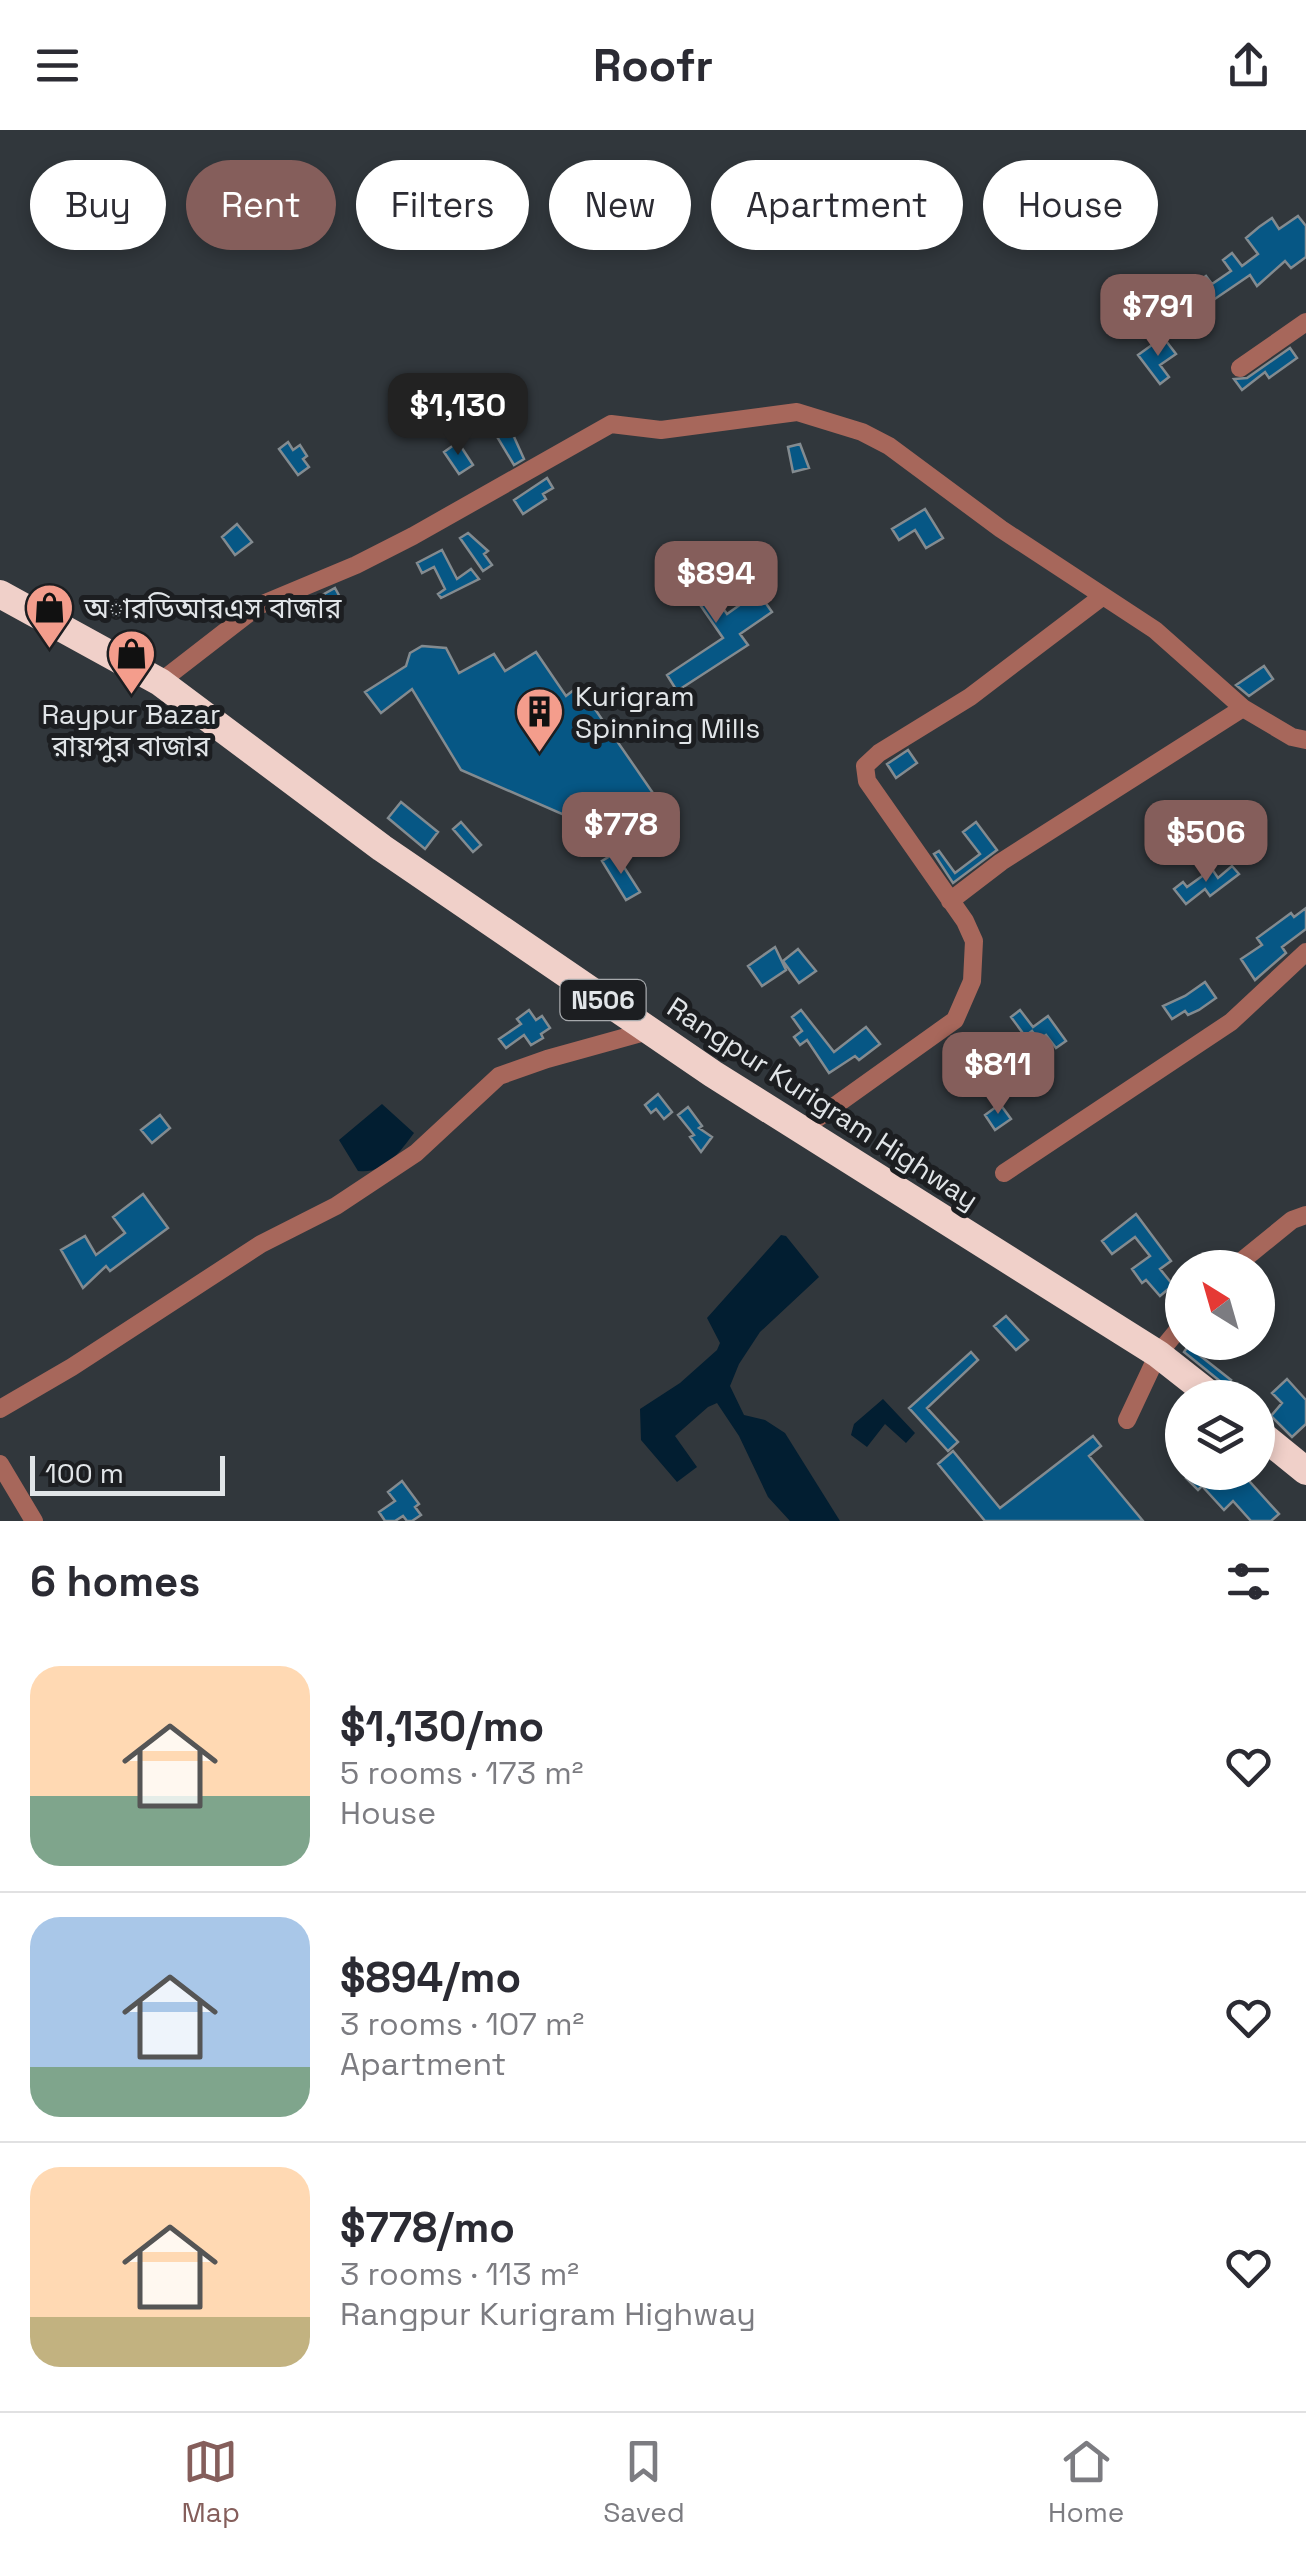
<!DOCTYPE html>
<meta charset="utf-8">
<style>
body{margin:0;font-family:"Space Grotesk","Noto Sans Bengali",sans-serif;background:#f2f2f3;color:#2b2b33;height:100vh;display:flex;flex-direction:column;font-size:38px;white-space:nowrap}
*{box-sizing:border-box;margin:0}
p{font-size:32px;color:#7c7c81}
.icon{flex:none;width:55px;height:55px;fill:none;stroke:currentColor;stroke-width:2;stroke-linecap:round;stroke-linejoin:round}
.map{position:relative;height:1391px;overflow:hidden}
.sheet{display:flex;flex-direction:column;background:#fff;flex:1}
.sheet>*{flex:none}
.hud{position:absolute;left:30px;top:30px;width:1248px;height:90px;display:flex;gap:20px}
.needle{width:65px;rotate:323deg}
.controls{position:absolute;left:1165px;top:1120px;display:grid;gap:20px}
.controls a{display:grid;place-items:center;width:110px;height:110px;border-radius:50%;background:#fff;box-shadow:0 5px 15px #0003;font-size:50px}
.scale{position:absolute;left:30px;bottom:25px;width:195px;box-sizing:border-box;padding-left:10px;border:5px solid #e1e5e8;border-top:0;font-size:28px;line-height:35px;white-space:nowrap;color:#e1e5e8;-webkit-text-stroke:8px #1c1e21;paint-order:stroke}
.price{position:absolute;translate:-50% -85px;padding:0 22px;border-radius:20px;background:#855e5b;color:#fff;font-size:32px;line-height:65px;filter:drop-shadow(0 2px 5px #0008)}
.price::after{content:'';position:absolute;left:50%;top:60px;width:30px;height:22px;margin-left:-15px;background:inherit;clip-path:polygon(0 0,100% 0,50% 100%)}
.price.active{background:#222;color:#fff}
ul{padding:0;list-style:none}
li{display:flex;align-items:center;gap:30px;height:250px;padding:0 30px}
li+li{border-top:2px solid #e1e1e2}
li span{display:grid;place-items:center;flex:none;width:280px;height:200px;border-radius:30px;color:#555}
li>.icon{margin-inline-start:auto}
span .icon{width:120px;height:120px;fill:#fffc;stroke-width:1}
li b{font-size:42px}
h2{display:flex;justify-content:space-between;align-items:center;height:120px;padding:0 30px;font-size:42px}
.pill{padding:0 35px;border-radius:45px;background:#fff;box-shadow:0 5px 15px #0003;font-size:35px;line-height:90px}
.pill.active{background:#855e5b;color:#fff}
header{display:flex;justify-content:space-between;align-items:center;height:130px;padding:0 30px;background:#fff;font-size:45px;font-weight:700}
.tabs{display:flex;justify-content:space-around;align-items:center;height:140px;border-top:2px solid #e1e1e2;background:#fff;font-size:28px;color:#7c7c81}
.tabs a{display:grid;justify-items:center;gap:5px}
.tabs .active{color:#855e5b}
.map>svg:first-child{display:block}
.water{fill:#021e31}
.building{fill:#065785;stroke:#838b90;stroke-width:2.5}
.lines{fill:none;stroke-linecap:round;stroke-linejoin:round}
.minor{stroke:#a7675b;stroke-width:18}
.highway{stroke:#f0d0c9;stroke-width:28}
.labels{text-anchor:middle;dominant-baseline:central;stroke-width:10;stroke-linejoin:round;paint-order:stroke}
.shield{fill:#1c1e21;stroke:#a6a9ac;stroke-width:2.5}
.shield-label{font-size:25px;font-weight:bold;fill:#e1e5e8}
.poi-label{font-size:28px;fill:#e1e5e8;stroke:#1c1e21;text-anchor:start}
.street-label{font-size:28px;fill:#e1e5e8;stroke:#1c1e21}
</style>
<header><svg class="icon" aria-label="menu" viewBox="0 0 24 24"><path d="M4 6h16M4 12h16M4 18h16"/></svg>Roofr<svg class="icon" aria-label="share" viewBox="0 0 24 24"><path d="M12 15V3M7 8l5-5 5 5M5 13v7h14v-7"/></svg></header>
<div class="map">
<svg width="1306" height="1391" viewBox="0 0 1306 1391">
<rect width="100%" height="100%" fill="#31373c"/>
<!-- water -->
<path class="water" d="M382,974L414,1003C399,1023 385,1044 358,1041L339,1010Z
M781,1105L786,1106L819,1147L760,1202L739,1234L730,1256L744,1285L765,1290L785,1303L840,1391H790L768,1367L739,1306L717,1273L708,1277L675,1306L697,1337L677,1352L641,1310L640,1279L680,1253L717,1220L720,1213L707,1188Z
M883,1269L915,1303L906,1313L885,1294L867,1317L851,1305L854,1294Z"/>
<!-- building -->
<path class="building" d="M1298,86L1306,96V127L1291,138L1285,131L1257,156L1250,145L1203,177L1205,180L1195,186L1199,191L1180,205L1166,186L1202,161L1196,153L1206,146L1212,154L1231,141L1223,130L1232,123L1242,136L1258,124L1246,108L1259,97L1272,88L1279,99Z
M1163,207L1176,224L1160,235L1169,247L1160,254L1138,225Z
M1290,218L1297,228L1269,248L1265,242L1242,260L1234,249L1247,248Z
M437,268L447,288L465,275L471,284L444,303L432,283L425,287L420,277Z
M510,298L524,329L514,335L496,305Z
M288,312L293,320L300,315L307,326L303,329L309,337L298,345L279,319Z
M458,312L473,335L459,344L444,322Z
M800,314L809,338L793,342L788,317Z
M547,348L553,358L543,364L546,369L523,384L514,370Z
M925,379L943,408L926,418L915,400L899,410L892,399Z
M237,394L252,412L235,425L222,407Z
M468,403L488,421L484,424L492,435L483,441L460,408Z
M442,420L457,449L471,439L479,449L441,468L438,464L445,459L434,437L422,443L417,433Z
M686,425L727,484L758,462L772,482L740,504L748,515L677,561L667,545L723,508L672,434Z
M335,458L342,471L322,482L315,469Z
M422,516L446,518L459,543L494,524L505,541L536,522L566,566L579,556L666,682L624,711L461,640L412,559L381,583L365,562L406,536L410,523Z
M1264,536L1273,549L1249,566L1236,555Z
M908,620L917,633L896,648L887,634Z
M401,672L438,702L425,719L388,688Z
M461,692L481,715L473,722L453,699Z
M976,692L997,720L953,753L934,724L939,721L955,743L980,724L963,702Z
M615,723L640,762L626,770L602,731Z
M1232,736L1239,744L1210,766L1205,759L1186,774L1174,759L1183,752L1187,757L1212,739L1218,748Z
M1306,778V799L1282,817L1286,823L1255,850L1241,829L1262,815L1257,808L1291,783L1294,787Z
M775,817L786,840L762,856L748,836Z
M798,819L816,841L799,853L783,831Z
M1205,852L1216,868L1199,880L1188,885L1185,881L1172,889L1163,876L1185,866Z
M529,880L536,890L542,886L550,898L541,904L543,908L531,915L524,905L506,918L499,909L521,894L517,889Z
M801,880L834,922L866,897L880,914L859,930L855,926L829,943L807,910L800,915L794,907L802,901L792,887Z
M1020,880L1033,897L1048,886L1066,911L1056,918L1046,905L1039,910L1032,901L1025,906L1011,887Z
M658,964L672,982L664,989L656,979L651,983L645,975Z
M1000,974L1011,989L995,1000L985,985Z
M688,977L702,996L699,998L712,1007L701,1022L690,1007L694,1005L678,985Z
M160,985L170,998L152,1013L141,1000Z
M143,1064L168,1098L110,1141L106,1136L83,1158L61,1120L85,1106L96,1125L125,1103L113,1087Z
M1136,1084L1171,1131L1160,1139L1173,1155L1160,1166L1146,1150L1142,1153L1132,1139L1150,1126L1135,1107L1112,1124L1102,1111Z
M1006,1186L1028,1210L1016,1220L994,1196Z
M1191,1212H1208L1198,1224L1231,1250L1226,1256L1184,1222Z
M971,1222L978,1230L927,1278L958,1312L948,1321L909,1278Z
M1287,1249L1306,1270V1294L1292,1307L1271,1286L1282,1273L1272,1263Z
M1093,1306L1101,1316L1089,1326L1143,1391H985L938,1334L953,1321L1000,1378Z
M1192,1342H1241L1279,1384L1271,1391H1251L1233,1371L1224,1380L1202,1356L1198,1360L1186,1348Z
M402,1351L419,1374L415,1377L421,1385L412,1391H407L403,1386L395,1391H385L379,1382L395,1371L388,1362Z"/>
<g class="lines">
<!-- minor -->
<path class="minor" d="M1240,238L1306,192
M160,552L258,476L356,435L413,406L611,294L661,300L797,282L862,302L889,316L1001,399L1155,500L1243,578L1292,607L1306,610
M950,771L1001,732L1243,578
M801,1000L955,890L972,851L974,811L965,791L867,651L865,636L879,623L970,567L1103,466
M1004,1043L1231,892L1306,822
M1233,1138L1292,1090L1306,1085
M0,1279L72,1237L261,1114L336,1076L416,1023L499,946L547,929L648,901
M1127,1290L1158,1224L1182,1195
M0,1334L34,1391"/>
<!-- highway -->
<path class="highway" d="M0,464L160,552L382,718L713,944L1158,1224L1214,1268
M1258,1302L1306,1341"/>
</g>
<!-- icons -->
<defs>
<symbol id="shop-pin" viewBox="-11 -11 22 30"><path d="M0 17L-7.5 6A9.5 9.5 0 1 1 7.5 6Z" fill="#f49d8c" stroke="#1c1e21"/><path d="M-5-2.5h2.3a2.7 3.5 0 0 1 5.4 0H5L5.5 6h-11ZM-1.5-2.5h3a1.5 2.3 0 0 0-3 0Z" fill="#111"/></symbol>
<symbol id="building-pin" viewBox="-11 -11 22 30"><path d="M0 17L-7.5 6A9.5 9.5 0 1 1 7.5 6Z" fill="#f49d8c" stroke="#1c1e21"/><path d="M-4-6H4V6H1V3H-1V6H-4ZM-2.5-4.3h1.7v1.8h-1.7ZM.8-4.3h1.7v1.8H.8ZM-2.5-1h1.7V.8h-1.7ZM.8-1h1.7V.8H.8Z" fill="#111"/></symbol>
</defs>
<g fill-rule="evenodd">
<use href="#shop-pin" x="22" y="450" width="55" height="75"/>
<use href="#shop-pin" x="104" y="496" width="55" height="75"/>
<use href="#building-pin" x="512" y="554" width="55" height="75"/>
</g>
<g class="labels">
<!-- shield labels -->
<rect class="shield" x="560.5" y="850" width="85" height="40" rx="8"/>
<g class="shield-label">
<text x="603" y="870">N506</text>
</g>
<!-- poi labels -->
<g class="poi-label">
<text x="84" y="478">অারডিআরএস বাজার</text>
<text x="575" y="566">Kurigram<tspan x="575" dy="32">Spinning Mills</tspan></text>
<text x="131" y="584" text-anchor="middle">Raypur Bazar<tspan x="131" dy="32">রায়পুর বাজার</tspan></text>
</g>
<!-- street labels -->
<g class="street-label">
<text transform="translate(823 973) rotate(33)">Rangpur Kurigram Highway</text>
</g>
</g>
</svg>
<div class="controls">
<a><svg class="needle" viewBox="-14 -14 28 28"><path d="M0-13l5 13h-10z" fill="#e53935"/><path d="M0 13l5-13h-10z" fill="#7c7c81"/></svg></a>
<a><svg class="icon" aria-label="layers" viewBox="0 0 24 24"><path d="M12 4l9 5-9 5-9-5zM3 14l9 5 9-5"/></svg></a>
</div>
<div class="scale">100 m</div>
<b class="price" style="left:1158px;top:229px">$791</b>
<b class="price active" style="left:458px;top:328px">$1,130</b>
<b class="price" style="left:716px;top:496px">$894</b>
<b class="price" style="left:621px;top:747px">$778</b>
<b class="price" style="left:1206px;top:755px">$506</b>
<b class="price" style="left:998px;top:987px">$811</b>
<div class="hud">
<a class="pill">Buy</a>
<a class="pill active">Rent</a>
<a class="pill">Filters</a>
<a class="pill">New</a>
<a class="pill">Apartment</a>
<a class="pill">House</a>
</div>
</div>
<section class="sheet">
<h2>6 homes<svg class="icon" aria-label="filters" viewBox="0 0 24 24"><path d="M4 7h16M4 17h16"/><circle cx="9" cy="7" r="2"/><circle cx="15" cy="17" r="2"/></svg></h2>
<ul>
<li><span style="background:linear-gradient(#ffd9b3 65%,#7fa58c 0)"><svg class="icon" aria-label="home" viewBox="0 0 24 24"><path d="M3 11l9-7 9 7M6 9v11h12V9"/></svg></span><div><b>$1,130/mo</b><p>5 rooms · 173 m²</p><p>House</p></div><svg class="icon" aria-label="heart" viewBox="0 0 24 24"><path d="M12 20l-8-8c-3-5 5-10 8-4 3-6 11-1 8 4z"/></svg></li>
<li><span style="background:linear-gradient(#a9c7e8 75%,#7fa58c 0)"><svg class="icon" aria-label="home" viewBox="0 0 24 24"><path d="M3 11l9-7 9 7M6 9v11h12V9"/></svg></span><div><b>$894/mo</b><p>3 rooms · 107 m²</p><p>Apartment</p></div><svg class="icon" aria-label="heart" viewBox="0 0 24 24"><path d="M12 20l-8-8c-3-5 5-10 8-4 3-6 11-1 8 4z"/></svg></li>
<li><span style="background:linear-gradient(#ffd9b3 75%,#c2b280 0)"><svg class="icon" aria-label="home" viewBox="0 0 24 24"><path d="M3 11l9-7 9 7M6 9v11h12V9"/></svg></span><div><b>$778/mo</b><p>3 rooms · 113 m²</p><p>Rangpur Kurigram Highway</p></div><svg class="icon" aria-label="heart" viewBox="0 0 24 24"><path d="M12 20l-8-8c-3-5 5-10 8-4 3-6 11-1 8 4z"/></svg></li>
</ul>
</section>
<nav class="tabs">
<a class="active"><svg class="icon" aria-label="map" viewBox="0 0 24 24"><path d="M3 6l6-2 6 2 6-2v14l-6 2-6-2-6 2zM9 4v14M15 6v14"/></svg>Map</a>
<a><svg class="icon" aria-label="saved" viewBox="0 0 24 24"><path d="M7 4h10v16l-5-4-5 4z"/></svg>Saved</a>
<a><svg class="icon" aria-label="home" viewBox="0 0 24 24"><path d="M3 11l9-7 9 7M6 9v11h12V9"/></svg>Home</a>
</nav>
